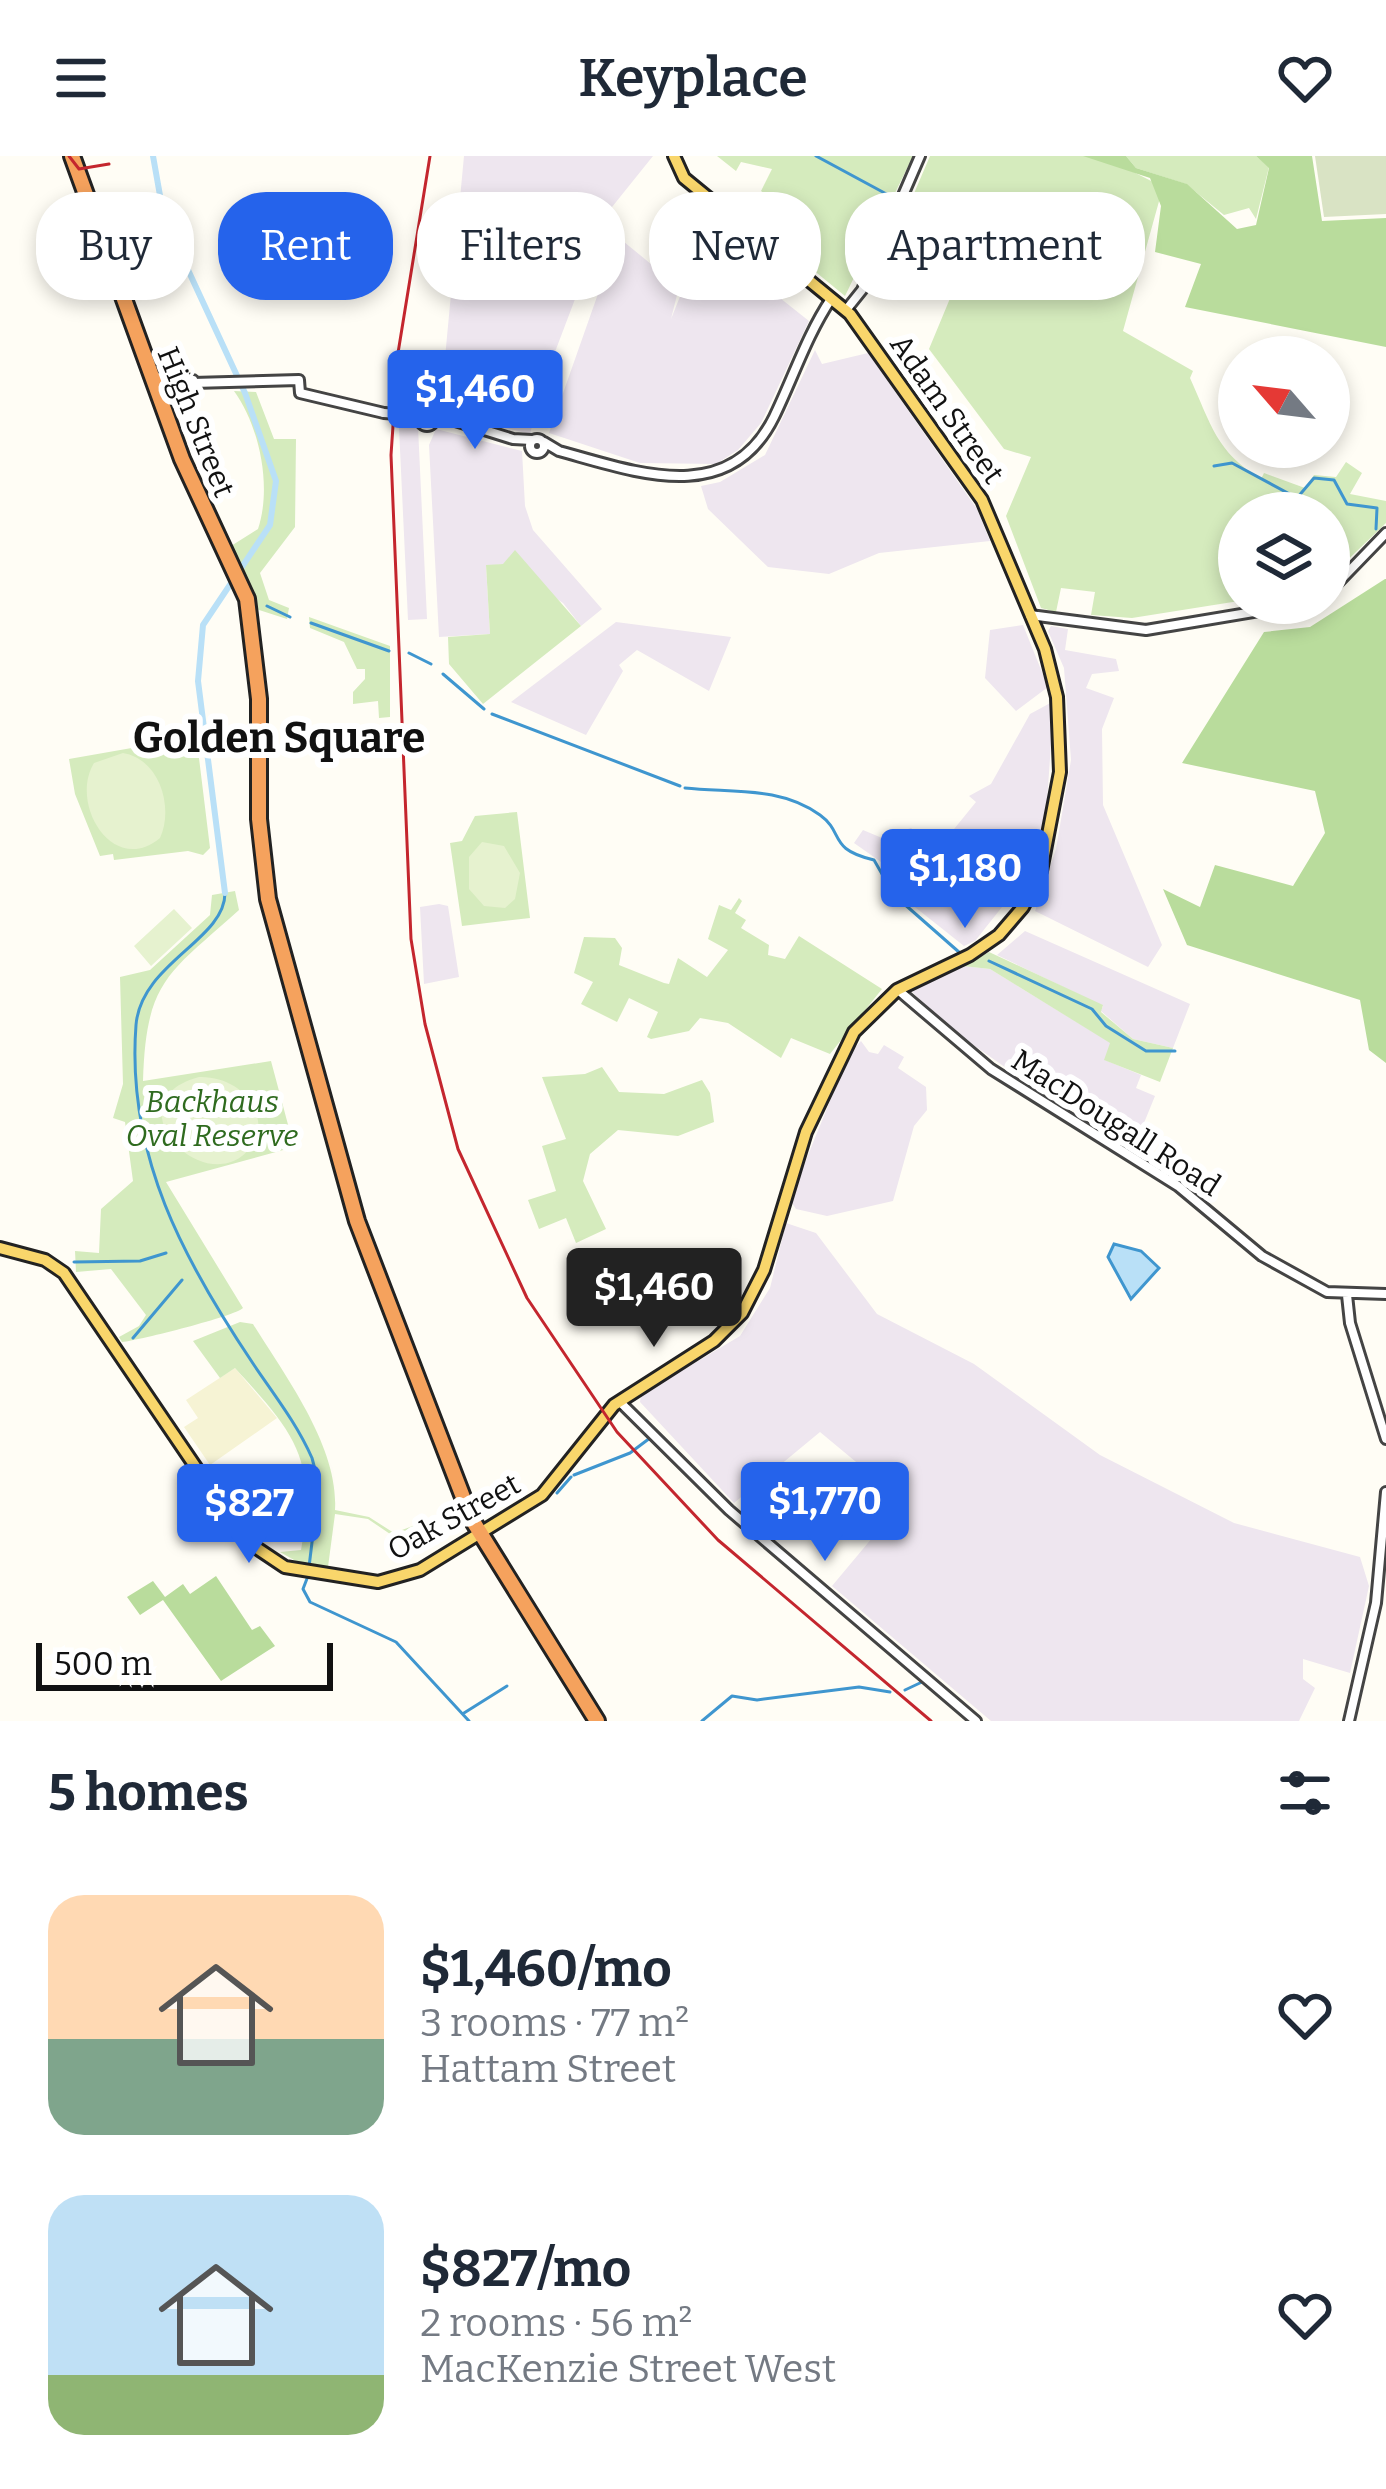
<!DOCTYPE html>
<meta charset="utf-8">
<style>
body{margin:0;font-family:Bitter,serif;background:#f6f6f7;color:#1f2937;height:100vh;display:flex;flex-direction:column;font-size:45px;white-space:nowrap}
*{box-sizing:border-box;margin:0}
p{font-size:39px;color:#747a83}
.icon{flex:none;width:66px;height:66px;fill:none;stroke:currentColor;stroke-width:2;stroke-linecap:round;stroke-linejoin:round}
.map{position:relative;height:1565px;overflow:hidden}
.details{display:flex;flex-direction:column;background:#fff;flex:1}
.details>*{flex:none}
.hud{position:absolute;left:36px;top:36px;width:1314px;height:108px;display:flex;gap:24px}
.needle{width:78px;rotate:298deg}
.fabs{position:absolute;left:1218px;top:180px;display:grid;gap:24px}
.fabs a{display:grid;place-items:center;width:132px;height:132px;border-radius:50%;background:#fff;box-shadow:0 6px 18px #0003;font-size:60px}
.scale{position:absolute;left:36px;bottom:30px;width:297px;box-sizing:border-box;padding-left:12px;border:6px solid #111;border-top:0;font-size:33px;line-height:42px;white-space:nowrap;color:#111;-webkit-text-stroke:9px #fff;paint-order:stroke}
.price{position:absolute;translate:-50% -102px;padding:0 27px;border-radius:12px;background:#2563eb;color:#fff;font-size:39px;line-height:78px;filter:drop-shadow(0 3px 6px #0008)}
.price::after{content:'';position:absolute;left:50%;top:72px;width:36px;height:27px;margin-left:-18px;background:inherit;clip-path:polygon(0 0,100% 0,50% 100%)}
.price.on{background:#222;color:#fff}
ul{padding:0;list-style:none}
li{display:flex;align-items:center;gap:36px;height:300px;padding:0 48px}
li span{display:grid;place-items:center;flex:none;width:336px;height:240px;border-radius:36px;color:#555}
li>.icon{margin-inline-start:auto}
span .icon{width:144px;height:144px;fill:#fffc;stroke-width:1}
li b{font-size:51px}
h2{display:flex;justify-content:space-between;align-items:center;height:144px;padding:0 48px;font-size:51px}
.pill{padding:0 42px;border-radius:48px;background:#fff;box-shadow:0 6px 18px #0003;font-size:42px;line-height:108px}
.pill.on{background:#2563eb;color:#fff}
header{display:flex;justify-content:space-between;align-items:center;height:156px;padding:0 48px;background:#fff;font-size:54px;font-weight:600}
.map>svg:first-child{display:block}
.industrial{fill:#eee6ef}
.farmland{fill:#f6f3d4}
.green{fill:#d5ebbd}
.forest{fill:#b9dc9c}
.cemetery{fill:#d9e3c4}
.pitch{fill:#e6f2cf}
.water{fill:#b9e0f7;stroke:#3f96cf;stroke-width:3}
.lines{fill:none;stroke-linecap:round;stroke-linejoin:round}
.stream{stroke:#3f96cf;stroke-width:3}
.canal{stroke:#b9e0f7;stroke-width:6}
.minor-casing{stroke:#444;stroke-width:14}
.major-casing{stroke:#222;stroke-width:16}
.highway-casing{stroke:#222;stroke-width:20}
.minor{stroke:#fff;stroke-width:8}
.major{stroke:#f9d66b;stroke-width:10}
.highway{stroke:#f5a25d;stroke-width:14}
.tram{stroke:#c4262e;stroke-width:3}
.rail{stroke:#c4262e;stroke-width:3}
.minor-bridge-casing{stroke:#444;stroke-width:14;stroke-linecap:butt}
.minor-bridge{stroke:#fff;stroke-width:8}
.labels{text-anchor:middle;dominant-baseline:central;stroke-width:12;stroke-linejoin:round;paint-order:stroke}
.street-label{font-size:30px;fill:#111;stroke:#fff}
.park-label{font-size:30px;font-style:italic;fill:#2f6b1f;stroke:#fff}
.district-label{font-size:42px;font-weight:bold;fill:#111;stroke:#fff}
</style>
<header><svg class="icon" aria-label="menu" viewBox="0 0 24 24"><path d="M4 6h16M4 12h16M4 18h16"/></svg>Keyplace<svg class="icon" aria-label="heart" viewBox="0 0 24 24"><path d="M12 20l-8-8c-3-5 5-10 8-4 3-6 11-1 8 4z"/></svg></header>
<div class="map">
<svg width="1386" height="1565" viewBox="0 0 1386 1565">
<rect width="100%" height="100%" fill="#fffdf5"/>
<!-- industrial -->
<path class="industrial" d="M464,0H653L608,56L544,225L530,278L440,255Z
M618,81L679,131L671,163L683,133L717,92L809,165L761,267L738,294L716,308L640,307L549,277Z
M815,194L822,208L868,197L977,353L990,385L879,397L829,418L768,411L708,353L701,330L720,326L765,299Z
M418,271L427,463L408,464L399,272Z
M436,273L522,295L525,350L533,374L602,453L581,470L563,447L504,408L486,410L490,478L439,481L429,289Z
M616,466L731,481L709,535L637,494L619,509L623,515L586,579L511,546Z
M1023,469L1048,531L1016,555L985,522L990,474Z
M1051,470L1068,473L1065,494L1116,503L1119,515L1092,518L1086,532L1114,542L1102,573L1103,649L1162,789L1148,811L1035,755L1056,693L1071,604L1064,512L1048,475Z
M1054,545L1046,660L1030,716L1010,748L1006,746L975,785L964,790L906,744L881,706L854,687L863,674L882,682L911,672L937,694L976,646L969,640L991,628L1030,558Z
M439,748L448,750L459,821L424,828L420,751Z
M1025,775L1190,848L1173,892L1133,883L1101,855L1103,850L997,799Z
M963,810L990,813L1111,887L1105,904L1141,919L1136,932L1155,940L1135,989L1039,935L952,874L910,834Z
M861,885L869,896L878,898L884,889L904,901L898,912L926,931L927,954L914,970L893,1045L827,1060L796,1053L792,1047L802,1014L849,898Z
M786,1067L816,1077L877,1158L974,1208L1100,1299L1234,1367L1360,1401L1369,1430L1350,1517L1303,1503V1523L1315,1532L1299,1565H991L832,1430L903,1345L820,1276L734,1347L640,1246L641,1239L740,1180L770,1132Z"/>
<!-- farmland -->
<path class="farmland" d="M235,1212L277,1262L210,1309L184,1271L198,1262L186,1244Z"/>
<!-- green -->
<path class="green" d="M717,0H913L845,140L779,86L792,58L761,35L772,13L741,6L736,15Z
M930,0H1102L1163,31L1123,175L1193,215L1190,222C1211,268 1216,296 1261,323L1264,317L1305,332L1314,319L1336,321L1346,306L1362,317L1350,338L1386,345V367L1329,422V357H1239V445L1132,462L1091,459L1095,436L1061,432L1056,456L1041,452L1006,360L1031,301L1004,293L929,193L956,128L925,115L915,134L883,110Z
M1126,0H1256L1269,11L1256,63L1249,52L1224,59L1186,28L1136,12Z
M234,235L256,236L274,283H296L295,371L260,417L269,444L289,452L287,463L256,453L231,390L258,373C272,331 260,271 234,235Z
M515,394L581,470L483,548L449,508L448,481L490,478L486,409L503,408Z
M309,461L390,490V561L379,562L378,545L353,548V536L365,523V513H357L344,486L310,472Z
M143,590L198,594L210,692L203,699L188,695L114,704L113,698L100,700L75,638L69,603Z
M517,656L530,762L462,770L450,687L462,685L475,660Z
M235,735L239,754C168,818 146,824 143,925L271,905L294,991L166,1026L243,1152C235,1160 141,1184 122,1186L119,1181L139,1170L146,1159L111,1113L76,1116L75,1095L99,1097L101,1053L133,1025L125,966L113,962L123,928L120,821L150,814L210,759L212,739Z
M739,742L742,745L735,757L746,764L741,772L769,789L768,799L785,803L799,780L882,833L830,898L791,882L781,902L728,867L700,862L689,875L651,883L647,881L658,856L629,842L617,866L581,848L593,826L574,817L584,781L615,782L622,792L619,809L664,827L669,828L678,802L707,821L728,794L708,783L719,749L731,754Z
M989,796L1103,849L1101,856L1133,883L1173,892L1160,926L1104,904L1110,887L990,813L963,810Z
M602,911L619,936L664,938L702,924L710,937L714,966L678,980L618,974L590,998L583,1025L606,1073L576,1087L566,1062L539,1073L528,1044L556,1035L542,990L566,983L542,921L585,918Z
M240,1166L253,1168C285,1220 339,1291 335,1354L369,1361L394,1377L434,1362L393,1380L368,1363L335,1358L328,1411L301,1408L280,1396L301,1394C317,1302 295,1278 235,1212L220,1222L193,1185Z"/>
<!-- forest -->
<path class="forest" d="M1083,0H1126L1136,12L1187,28L1237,73L1256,69L1269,12L1256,0H1312L1322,65L1386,62V191L1185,151L1201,108L1155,96L1161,50L1150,22Z
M1385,423H1386V907L1369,894L1360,844L1187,789L1163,733L1200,751L1215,709L1293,730L1325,677L1315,635L1182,607L1264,476L1310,471Z
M216,1420L252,1474L260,1470L275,1490L221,1525L163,1444L140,1459L127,1441L153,1425L165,1441L183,1428L190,1438Z"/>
<!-- cemetery -->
<path class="cemetery" d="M1315,0H1386V58L1324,61Z"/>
<!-- pitch -->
<path class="pitch" d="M123,597C160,603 174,652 160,682C113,721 69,648 94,607Z
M482,686L504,690L520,717L515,743L505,752L484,750L469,733V701Z
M174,753L192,772L151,810L134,790Z
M199,921C232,920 263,944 258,979C220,1061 102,947 199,921Z"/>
<!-- water -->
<path class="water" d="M1114,1088L1141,1095L1159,1112L1131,1143L1108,1101Z"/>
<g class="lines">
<!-- stream -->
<path class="stream" d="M816,0L892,41
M1214,310L1232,307L1297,342L1314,322L1334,324L1347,348L1377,352L1376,373
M267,450L290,461
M311,467L389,495
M409,497L431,508
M443,518L484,553
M492,558L680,630
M685,632C732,637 780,630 820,659C845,677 827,693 874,704L894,739L960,797
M225,737C225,784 141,807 136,869C126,999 184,1105 254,1209C275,1240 297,1268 312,1302L319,1329L309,1411
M989,805L1092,853L1106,870L1146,895H1175
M74,1106L140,1105L166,1097
M133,1182L182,1124
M574,1319L630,1297L650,1282
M557,1337L571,1321
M308,1420L303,1433L310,1446L396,1486L469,1565
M905,1534L922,1526
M464,1557L507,1530
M702,1565L732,1540L757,1544L859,1531L890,1536"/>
<!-- canal -->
<path class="canal" d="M153,0L164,62L245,237L276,325L270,369L203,469L198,525L225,737"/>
<defs>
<path id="minor" d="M846,154L862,134L920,0
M154,221L193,224
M157,228L299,224L300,237L384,257
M420 263a7 7 0 1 1 14 0a7 7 0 1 1-14 0Z
M433,258L513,283L532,284
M530 290a7 7 0 1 1 14 0a7 7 0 1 1-14 0Z
M544,286L559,295C636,316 729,352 774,261C793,222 807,179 831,143
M1329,436L1386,377
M1030,459L1146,474L1307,447
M898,834L991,913L1178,1030L1262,1100L1327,1136L1386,1138
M1347,1139L1350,1167L1386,1283
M620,1246L729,1354L976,1565
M1349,1565L1376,1447L1386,1336"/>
<path id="major" d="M0,1092L45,1104L64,1117L233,1366L255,1391L285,1411L378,1426L420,1414L542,1339L614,1249L714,1185L742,1157L764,1114L806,976L854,876L897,834L970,799L999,779L1023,751L1041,715L1060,616L1057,541L1045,493L982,344L850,158L684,22L674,0"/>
<path id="highway" d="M72,0L182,303L247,443L259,543V663L268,743L357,1065L471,1362L597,1565"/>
</defs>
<!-- minor casing -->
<use href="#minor" class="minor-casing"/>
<!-- major casing -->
<use href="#major" class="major-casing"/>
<!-- highway casing -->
<use href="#highway" class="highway-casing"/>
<!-- minor -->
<use href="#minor" class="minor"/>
<!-- major -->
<use href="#major" class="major"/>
<!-- highway -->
<use href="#highway" class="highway"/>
<!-- tram -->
<path class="tram" d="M69,0L79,13L109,8"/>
<!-- rail -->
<path class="rail" d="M430,0L398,197L391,299L411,783L425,868L458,993L527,1142L617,1276L718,1384L931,1565"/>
<defs>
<path id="minor-bridge" d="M384,257L398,258"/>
</defs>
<!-- minor-bridge casing -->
<use href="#minor-bridge" class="minor-bridge-casing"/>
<!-- minor-bridge -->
<use href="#minor-bridge" class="minor-bridge"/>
</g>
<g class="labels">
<!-- street labels -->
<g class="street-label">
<text transform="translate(947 253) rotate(55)">Adam Street</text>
<text transform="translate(196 266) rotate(68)">High Street</text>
<text transform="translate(1116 967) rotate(33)">MacDougall Road</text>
<text transform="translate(454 1361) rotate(-29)">Oak Street</text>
</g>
<!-- park labels -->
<g class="park-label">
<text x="212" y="946">Backhaus<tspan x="212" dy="34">Oval Reserve</tspan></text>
</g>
<!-- district labels -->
<g class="district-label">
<text x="279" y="582">Golden Square</text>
</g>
</g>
</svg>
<div class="fabs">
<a><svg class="needle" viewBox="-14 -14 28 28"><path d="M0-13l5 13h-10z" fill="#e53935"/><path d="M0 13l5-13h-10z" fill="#747a83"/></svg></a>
<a><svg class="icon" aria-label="layers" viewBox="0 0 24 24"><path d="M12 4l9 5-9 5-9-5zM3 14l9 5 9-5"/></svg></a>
</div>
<div class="scale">500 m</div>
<b class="price" style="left:475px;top:296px">$1,460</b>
<b class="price" style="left:965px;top:775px">$1,180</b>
<b class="price on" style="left:654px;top:1194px">$1,460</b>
<b class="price" style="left:825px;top:1408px">$1,770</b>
<b class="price" style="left:249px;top:1410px">$827</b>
<div class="hud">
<a class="pill">Buy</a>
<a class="pill on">Rent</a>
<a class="pill">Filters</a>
<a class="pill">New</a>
<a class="pill">Apartment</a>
</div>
</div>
<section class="details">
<h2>5 homes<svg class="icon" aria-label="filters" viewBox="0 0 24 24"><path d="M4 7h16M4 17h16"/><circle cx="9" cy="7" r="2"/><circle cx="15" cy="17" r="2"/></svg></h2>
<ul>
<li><span style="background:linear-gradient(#ffd9b3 60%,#7fa58c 0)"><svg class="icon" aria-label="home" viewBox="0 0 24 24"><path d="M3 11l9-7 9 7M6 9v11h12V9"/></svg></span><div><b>$1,460/mo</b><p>3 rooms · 77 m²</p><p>Hattam Street</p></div><svg class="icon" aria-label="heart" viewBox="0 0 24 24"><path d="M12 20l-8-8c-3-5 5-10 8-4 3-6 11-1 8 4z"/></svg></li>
<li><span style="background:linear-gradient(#bfe0f5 75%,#8fb573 0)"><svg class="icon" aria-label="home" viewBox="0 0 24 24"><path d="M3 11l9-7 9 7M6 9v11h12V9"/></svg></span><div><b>$827/mo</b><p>2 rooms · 56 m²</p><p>MacKenzie Street West</p></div><svg class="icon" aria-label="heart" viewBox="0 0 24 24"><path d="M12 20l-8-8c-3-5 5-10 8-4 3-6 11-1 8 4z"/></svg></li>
</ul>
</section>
